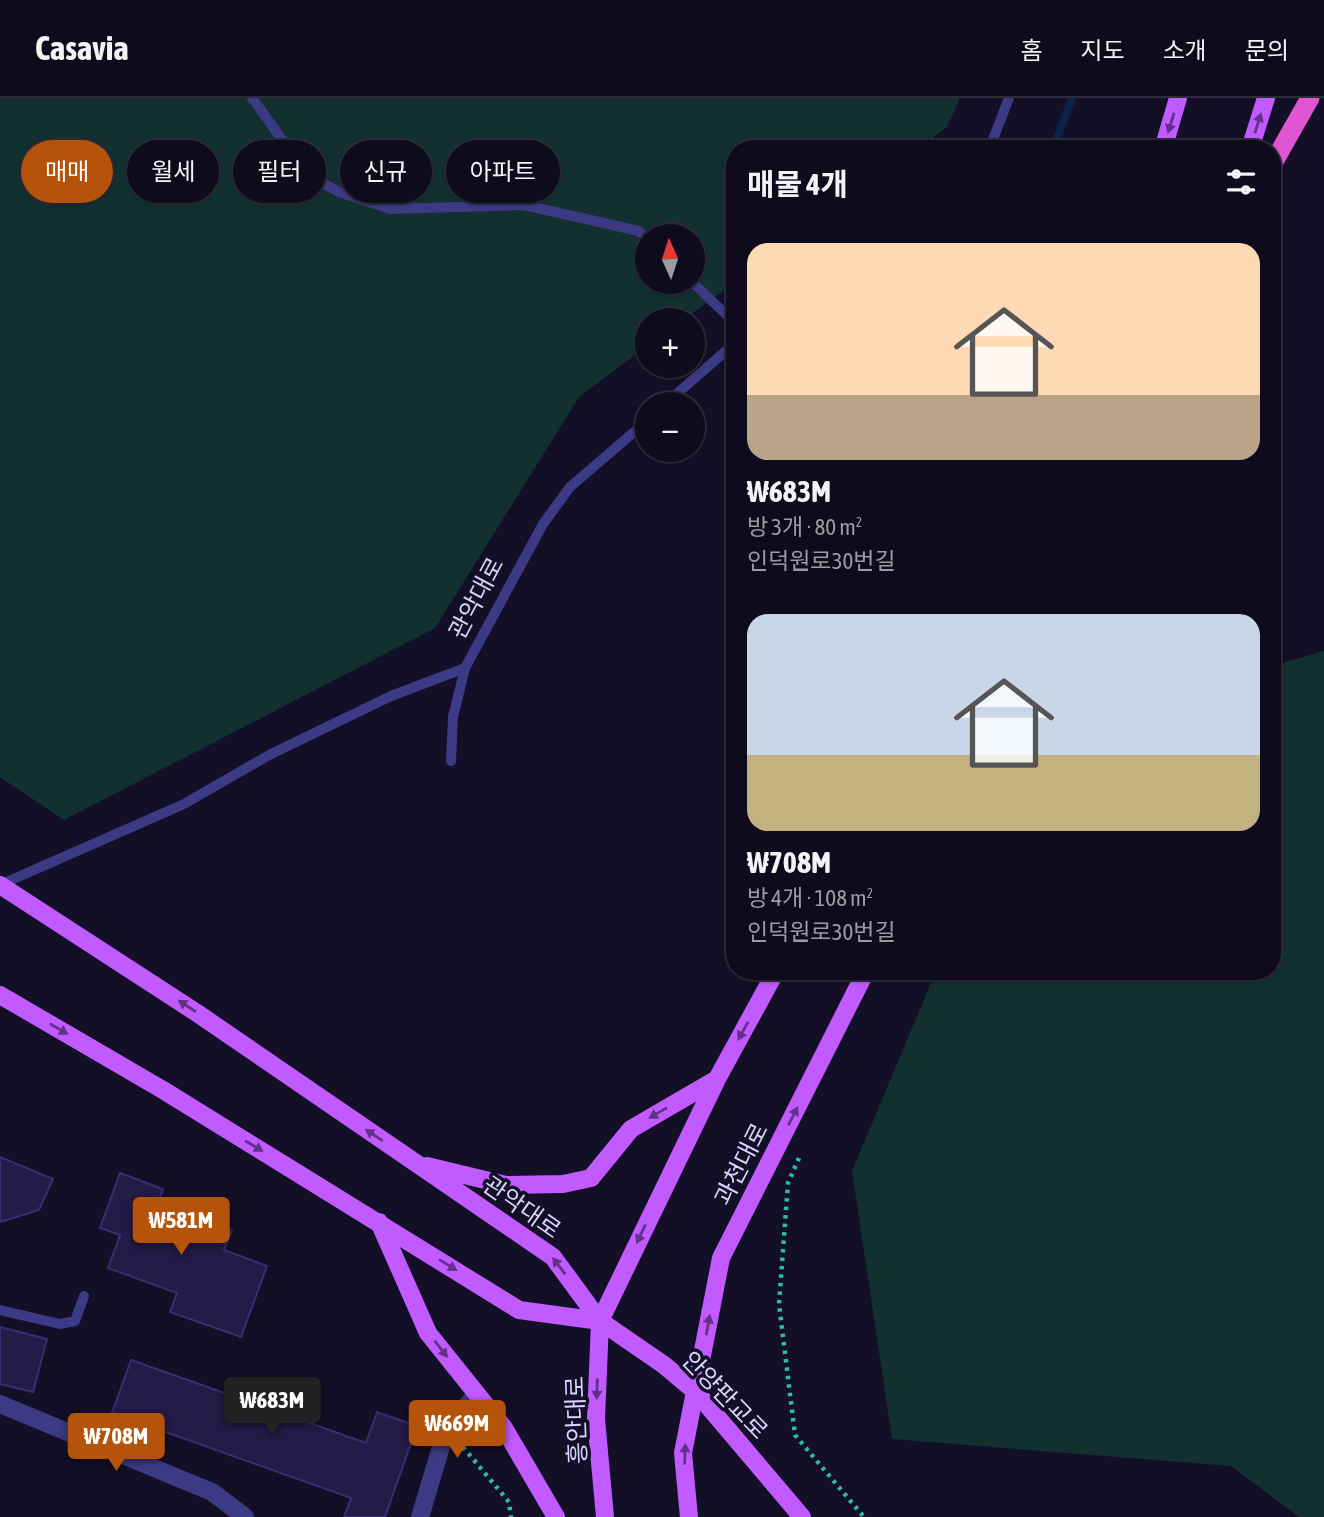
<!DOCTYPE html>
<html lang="ko">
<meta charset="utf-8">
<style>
body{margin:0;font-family:"Asap Condensed","Noto Sans KR",sans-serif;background:#171425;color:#f1f3f6;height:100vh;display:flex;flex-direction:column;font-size:26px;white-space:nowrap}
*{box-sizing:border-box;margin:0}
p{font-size:23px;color:#9b9ba3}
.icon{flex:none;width:38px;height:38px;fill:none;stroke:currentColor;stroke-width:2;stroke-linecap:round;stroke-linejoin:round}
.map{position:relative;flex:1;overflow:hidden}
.sheet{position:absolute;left:726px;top:42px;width:555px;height:840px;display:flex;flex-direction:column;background:#0e0b1c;border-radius:28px;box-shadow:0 2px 5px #0004,0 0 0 2px #2e2b3b}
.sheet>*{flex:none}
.top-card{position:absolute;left:21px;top:42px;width:600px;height:63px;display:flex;gap:14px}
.needle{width:46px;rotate:357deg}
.controls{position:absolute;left:635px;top:126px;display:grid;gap:14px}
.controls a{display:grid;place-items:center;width:70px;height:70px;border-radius:50%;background:#0e0b1c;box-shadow:0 2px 5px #0004,0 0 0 2px #2e2b3b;font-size:35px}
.price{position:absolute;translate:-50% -60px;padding:0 16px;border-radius:7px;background:#b45309;color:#fff;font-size:23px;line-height:46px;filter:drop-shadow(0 2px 4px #0008)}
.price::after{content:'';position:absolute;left:50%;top:42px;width:21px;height:16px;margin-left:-10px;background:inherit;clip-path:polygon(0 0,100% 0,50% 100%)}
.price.current{background:#222;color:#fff}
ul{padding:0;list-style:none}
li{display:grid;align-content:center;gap:14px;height:371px;padding:0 21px}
li span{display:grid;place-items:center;height:217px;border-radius:21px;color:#555}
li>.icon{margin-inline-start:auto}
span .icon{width:126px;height:126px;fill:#fffc;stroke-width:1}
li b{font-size:30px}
h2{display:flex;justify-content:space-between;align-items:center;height:84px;padding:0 21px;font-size:30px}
.pill{padding:0 24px;border-radius:32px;background:#0e0b1c;box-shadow:0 2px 5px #0004,0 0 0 2px #2e2b3b;font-size:24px;line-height:63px}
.pill.current{background:#b45309;color:#fff}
header{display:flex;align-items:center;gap:42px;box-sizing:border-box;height:98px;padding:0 35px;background:#0e0b1c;border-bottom:2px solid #2e2b3b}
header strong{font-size:33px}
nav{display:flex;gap:38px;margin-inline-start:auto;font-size:24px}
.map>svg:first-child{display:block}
.green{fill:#12302f;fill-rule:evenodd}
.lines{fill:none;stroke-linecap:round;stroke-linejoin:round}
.stream{stroke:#0c2248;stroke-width:8}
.building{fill:#241b47;stroke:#3b2d73;stroke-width:2}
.path{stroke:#2fb8b0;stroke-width:4.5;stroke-dasharray:3.5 5;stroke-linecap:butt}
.service{stroke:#3d3a85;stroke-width:10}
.minor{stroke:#3d3a85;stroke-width:18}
.primary{stroke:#c25bff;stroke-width:18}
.trunk{stroke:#e055d1;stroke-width:19}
.oneway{fill:#623188}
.labels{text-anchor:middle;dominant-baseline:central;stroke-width:7;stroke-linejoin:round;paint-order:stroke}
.street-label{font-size:24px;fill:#d9d4ff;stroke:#130f26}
</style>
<header>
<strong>Casavia</strong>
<nav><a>홈</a><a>지도</a><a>소개</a><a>문의</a></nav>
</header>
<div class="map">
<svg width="1324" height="1419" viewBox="0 0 1324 1419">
<rect width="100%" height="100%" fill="#130f26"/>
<!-- green -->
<path class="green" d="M0,0H960L947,29L918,51H735V184L683,222H648L647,248L579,299L435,530L64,722L0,679ZM648,138H693V184H648Z
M1324,553V1419H1299L1231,1368L892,1341L852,1073L936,873H1272V568Z"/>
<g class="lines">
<!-- stream -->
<path class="stream" d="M1053,51L1072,0"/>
</g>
<!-- building -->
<path class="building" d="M0,1059L53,1081L39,1112L0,1124Z
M120,1075L163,1091L158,1105L232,1132L224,1152L267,1168L241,1239L170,1214L177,1195L108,1170L120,1137L100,1130Z
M0,1229L47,1241L33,1294L0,1286Z
M131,1262L366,1345L377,1314L417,1328L385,1419H344L351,1400L112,1315Z"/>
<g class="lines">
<!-- path -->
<path class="path" d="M799,1060L788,1085L779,1206L795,1337L864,1419
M463,1349L509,1404L511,1419"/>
<!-- service -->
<path class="service" d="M252,0L308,77L339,94L390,111L524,107L639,133L648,141
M983,51L992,44L1009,0
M692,184L735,225
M665,306L735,245
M451,663L453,619L465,570
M0,787L184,706L269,657L391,598L465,570L543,426L570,389L648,322
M0,1212L60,1226L75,1223L84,1198"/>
<!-- minor -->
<path class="minor" d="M0,1306L212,1394L245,1419
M420,1419L447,1329L477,1296"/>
<!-- primary -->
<path class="primary" d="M1163,51L1178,0
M1250,51L1266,0
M0,787L197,915L553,1159L600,1223L664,1267L696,1294L802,1419
M0,897L163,992L519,1212L600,1223
M427,1068L506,1087L563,1086L591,1080L631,1031L717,981
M379,1124L428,1235L504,1330L556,1419
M605,1419L596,1321L600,1223L717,981L776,873
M689,1419L683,1355L721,1160L866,873"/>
<!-- trunk -->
<path class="trunk" d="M1272,67L1310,0"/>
</g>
<!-- one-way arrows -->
<defs><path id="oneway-solid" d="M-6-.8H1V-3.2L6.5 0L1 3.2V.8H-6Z" transform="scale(1.75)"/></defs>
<g class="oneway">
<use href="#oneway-solid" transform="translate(1171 25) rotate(107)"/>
<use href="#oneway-solid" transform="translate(1258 25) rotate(-73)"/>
<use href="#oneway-solid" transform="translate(187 908) rotate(-147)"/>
<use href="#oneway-solid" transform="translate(59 931) rotate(30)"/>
<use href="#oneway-solid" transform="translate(743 933) rotate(119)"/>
<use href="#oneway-solid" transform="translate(658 1015) rotate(149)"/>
<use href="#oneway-solid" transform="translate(793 1018) rotate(-63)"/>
<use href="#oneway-solid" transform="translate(374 1037) rotate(-146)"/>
<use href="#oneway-solid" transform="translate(254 1048) rotate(31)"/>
<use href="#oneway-solid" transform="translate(641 1136) rotate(115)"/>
<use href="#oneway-solid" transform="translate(448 1167) rotate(32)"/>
<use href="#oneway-solid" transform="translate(559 1168) rotate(-127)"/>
<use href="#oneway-solid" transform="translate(708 1227) rotate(-80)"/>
<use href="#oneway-solid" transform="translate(441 1251) rotate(52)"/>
<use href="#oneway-solid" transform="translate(597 1291) rotate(92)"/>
<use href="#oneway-solid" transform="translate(685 1356) rotate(-88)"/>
</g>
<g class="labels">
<!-- street labels -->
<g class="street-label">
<text transform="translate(476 500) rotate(-62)">관악대로</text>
<text transform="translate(741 1066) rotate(-63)">과천대로</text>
<text transform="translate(522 1109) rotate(35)">관악대로</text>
<text transform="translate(725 1297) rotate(46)">안양판교로</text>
<text transform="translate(576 1322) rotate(-92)">흥안대로</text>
</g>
</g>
</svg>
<div class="controls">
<a><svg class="needle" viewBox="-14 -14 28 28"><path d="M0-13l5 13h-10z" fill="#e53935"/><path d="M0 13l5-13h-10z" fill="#9b9ba3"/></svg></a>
<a>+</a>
<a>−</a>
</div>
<b class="price" style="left:181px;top:1159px">₩581M</b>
<b class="price current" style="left:272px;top:1339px">₩683M</b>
<b class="price" style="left:457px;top:1362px">₩669M</b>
<b class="price" style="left:116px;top:1375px">₩708M</b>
<div class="top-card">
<a class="pill current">매매</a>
<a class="pill">월세</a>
<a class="pill">필터</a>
<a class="pill">신규</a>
<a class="pill">아파트</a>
</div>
<section class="sheet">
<h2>매물 4개<svg class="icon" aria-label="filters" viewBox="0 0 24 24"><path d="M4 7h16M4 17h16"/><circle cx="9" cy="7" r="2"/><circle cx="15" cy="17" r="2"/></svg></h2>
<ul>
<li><span style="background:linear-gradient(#ffd9b3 70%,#b9a48a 0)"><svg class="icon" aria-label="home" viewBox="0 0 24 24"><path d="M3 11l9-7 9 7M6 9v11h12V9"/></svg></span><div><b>₩683M</b><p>방 3개 · 80 m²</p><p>인덕원로30번길</p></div></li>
<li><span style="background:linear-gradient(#c9d6e8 65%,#c2b280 0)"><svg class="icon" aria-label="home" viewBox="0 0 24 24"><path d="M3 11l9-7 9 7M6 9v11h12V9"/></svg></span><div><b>₩708M</b><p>방 4개 · 108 m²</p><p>인덕원로30번길</p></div></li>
</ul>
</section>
</div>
